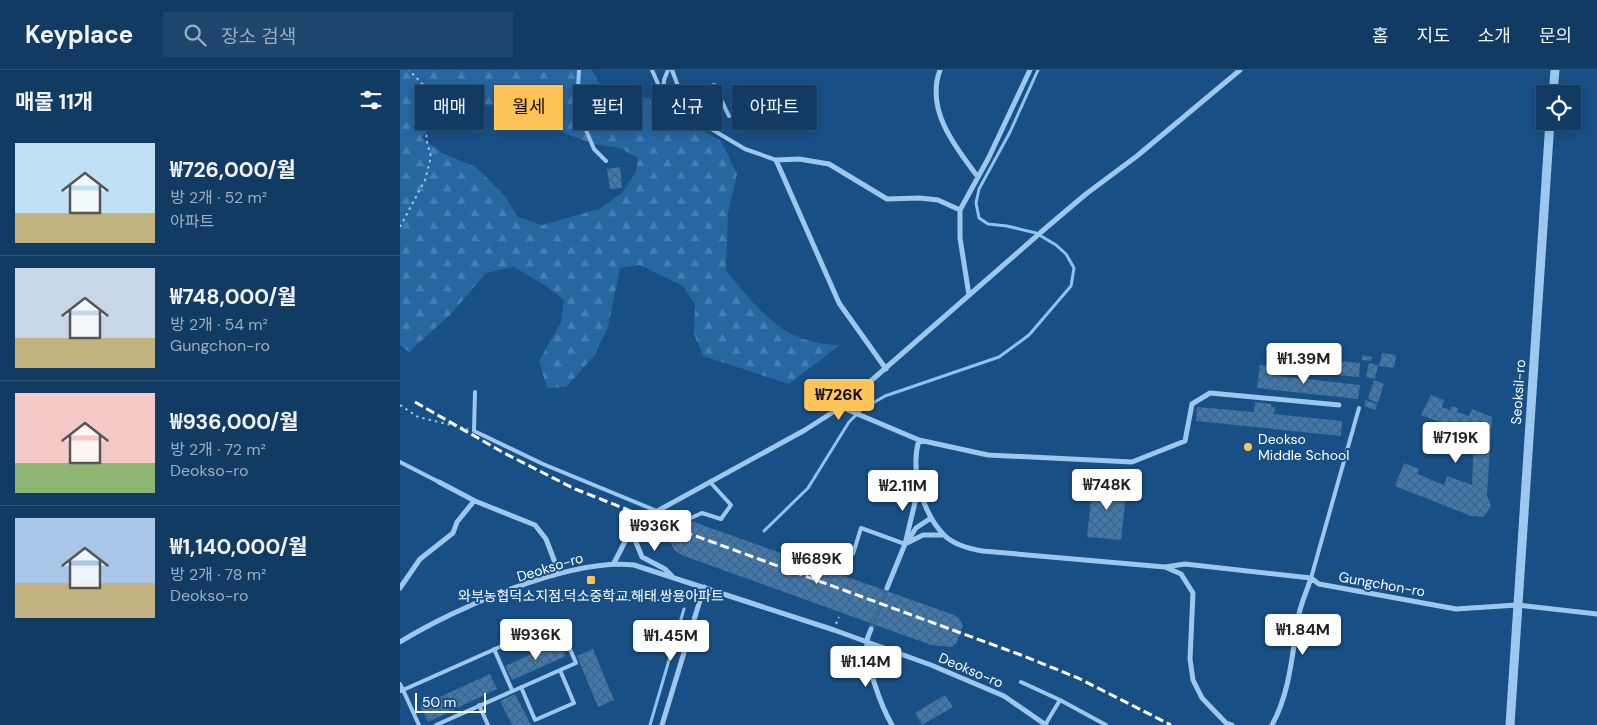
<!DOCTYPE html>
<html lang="ko">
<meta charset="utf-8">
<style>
body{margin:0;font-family:"DM Sans","Noto Sans KR",sans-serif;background:#1f466d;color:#f1f3f6;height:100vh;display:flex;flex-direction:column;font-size:19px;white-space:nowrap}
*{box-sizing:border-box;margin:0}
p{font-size:16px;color:#9cadbf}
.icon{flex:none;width:28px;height:28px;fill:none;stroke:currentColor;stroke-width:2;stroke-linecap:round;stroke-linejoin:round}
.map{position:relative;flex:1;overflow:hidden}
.drawer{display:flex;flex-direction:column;background:#123b64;width:400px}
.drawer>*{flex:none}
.banner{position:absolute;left:15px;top:15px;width:475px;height:45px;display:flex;gap:10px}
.buttons{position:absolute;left:1136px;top:15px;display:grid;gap:10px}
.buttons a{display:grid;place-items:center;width:45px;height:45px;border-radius:0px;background:#123b64;box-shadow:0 2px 12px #0003,0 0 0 1px #315578;font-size:25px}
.scale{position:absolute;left:15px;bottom:12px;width:71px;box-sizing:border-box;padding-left:5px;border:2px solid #fff;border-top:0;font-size:14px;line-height:18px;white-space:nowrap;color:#fff;-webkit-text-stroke:4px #184f85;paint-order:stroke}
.price{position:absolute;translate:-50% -42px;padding:0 11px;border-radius:5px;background:#fff;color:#222;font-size:16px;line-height:32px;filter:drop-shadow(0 1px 2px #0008)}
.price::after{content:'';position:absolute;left:50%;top:30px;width:15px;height:11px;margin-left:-8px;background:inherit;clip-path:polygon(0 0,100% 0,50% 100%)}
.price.on{background:#ffc358;color:#111}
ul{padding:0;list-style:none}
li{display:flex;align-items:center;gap:15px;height:125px;padding:0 15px}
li+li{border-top:1px solid #315578}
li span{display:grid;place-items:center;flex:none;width:140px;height:100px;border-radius:0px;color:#555}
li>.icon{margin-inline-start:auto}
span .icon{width:60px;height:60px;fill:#fffc;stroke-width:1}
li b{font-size:21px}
h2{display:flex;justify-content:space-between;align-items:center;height:60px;padding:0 15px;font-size:21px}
.pill{padding:0 18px;border-radius:0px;background:#123b64;box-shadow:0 2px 12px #0003,0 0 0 1px #315578;font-size:18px;line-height:45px}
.pill.on{background:#ffc358;color:#111}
header{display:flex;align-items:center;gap:30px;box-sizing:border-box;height:70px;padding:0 25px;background:#123b64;border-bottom:1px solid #315578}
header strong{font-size:24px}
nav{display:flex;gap:28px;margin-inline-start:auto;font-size:18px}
.search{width:350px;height:45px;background:#1f466d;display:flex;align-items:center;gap:12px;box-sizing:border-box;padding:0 18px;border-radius:0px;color:#9cadbf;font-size:19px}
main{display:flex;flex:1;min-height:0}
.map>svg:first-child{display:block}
.forest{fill:url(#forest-firs);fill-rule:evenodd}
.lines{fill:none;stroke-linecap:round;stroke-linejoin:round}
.stream{stroke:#8fc3ef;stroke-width:3}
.building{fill:url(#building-cross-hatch)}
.minor-tunnel{stroke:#3b6997;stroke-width:5;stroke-dasharray:5 2.5;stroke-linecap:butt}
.path{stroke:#9dc7ed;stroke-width:2;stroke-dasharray:2.5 4;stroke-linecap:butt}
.service{stroke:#9dc7ed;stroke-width:4}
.minor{stroke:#9dc7ed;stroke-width:5}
.tertiary{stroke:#9dc7ed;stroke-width:9}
.rail{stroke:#fff;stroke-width:3;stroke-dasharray:9 4;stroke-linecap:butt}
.poi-dot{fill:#ffc358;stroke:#184f85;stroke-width:2}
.labels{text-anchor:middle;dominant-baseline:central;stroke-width:4;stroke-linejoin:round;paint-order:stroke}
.street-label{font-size:14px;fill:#fff;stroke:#184f85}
.poi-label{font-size:14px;fill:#fff;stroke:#184f85;text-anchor:start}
</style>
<header>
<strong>Keyplace</strong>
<div class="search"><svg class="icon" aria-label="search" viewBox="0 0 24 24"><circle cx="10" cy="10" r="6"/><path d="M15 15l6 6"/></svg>장소 검색</div>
<nav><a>홈</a><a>지도</a><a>소개</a><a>문의</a></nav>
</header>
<main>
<section class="drawer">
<h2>매물 11개<svg class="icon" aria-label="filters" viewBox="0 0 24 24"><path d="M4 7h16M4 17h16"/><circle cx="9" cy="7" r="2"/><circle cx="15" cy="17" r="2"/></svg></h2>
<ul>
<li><span style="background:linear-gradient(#bfe0f5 70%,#c2b280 0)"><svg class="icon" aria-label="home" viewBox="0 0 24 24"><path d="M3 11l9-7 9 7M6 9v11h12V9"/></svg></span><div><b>₩726,000/월</b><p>방 2개 · 52 m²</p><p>아파트</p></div></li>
<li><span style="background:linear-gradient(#c9d6e8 70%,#c2b280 0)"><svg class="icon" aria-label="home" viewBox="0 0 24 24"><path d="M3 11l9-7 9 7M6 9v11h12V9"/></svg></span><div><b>₩748,000/월</b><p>방 2개 · 54 m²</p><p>Gungchon-ro</p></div></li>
<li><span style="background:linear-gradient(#f6c9c9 70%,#8fb573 0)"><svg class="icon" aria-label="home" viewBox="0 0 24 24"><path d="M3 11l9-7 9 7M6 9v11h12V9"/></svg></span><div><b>₩936,000/월</b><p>방 2개 · 72 m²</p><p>Deokso-ro</p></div></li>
<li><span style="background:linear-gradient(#a9c7e8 65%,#c2b280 0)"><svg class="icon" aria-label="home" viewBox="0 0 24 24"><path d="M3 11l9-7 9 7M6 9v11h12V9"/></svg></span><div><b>₩1,140,000/월</b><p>방 2개 · 78 m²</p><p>Deokso-ro</p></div></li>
</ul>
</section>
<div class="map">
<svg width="1197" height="655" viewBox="0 0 1197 655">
<defs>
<pattern id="forest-firs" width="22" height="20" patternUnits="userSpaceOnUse" patternTransform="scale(1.25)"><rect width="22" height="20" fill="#2667a2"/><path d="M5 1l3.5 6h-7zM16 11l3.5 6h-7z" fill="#477eb0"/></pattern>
<pattern id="building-cross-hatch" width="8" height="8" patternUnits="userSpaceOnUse" patternTransform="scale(1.25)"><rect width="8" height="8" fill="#4079ae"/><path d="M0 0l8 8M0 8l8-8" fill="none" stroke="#46627d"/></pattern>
</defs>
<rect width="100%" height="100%" fill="#184f85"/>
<!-- forest -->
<path class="forest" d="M0,0H192L205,23L249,28L321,71L337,104L328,143L326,201C361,242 383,274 440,275L389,314L303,286L294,264L295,235L283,216L240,195L220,198L208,257L194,286L166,317L147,318L139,291L161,252L164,230L146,216L114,197L86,203L51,244L9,282L0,275ZM108,35L169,65L194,74L220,78L238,88L236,102L222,123L199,139L142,155L118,147L104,125L76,97L42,83L22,68L40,43L64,36Z"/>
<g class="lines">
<!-- stream -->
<path class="stream" d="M364,461L408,418L449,352L461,340L485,326L599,287L629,265L671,216L674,198L666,184L656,175L636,163L607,156L588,154L579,148L576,133L579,119L610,62L638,0
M250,655L284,539"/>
</g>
<!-- building -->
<path class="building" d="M220,97L222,118L210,119L207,99Z
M982,283L996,285L994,298L979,296Z
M962,285L972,287L971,291L962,290Z
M914,289L931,290L930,301L913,300Z
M938,291L960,293L959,307L937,305Z
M969,293L978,295L975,309L966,307Z
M860,295L880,297L879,306L960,315L958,329L857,318Z
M974,310L984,314L978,333L968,329Z
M1031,325L1044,330L1042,337L1050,340L1052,336L1058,338L1057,342L1069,346L1072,339L1092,347L1087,425L1091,436L1084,447L1071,446L995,416L1004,393L1019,399L1017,404L1044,415L1047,406L1072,415L1074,365L1021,345Z
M966,330L977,334L975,340L964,336Z
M855,332L871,334V337H875L874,344L942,351L941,366L796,351L797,337L854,342Z
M693,412L727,415L721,470L687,467Z
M284,451H291L554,545L559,548L563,556L556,574L551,577L531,575L284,486L274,480L271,473L279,453Z
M160,571L166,586L112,610L105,596Z
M193,579L214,630L198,637L177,586Z
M90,604L97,619L28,652L20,636Z
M115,624L131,655H112L100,631Z
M545,625L553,637L522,655L515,643Z"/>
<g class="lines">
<!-- minor-tunnel -->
<path class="minor-tunnel" d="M471,559L487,518"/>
<!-- path -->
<path class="path" d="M0,157L25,110L31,87L26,68L35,27L9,0
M0,335L18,347L68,359
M436,554L439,547"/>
<!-- service -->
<path class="service" d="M179,0L177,39L194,79L206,91
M252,0L262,23
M268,0L264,10L263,25L269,34L345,79L376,90
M272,0L281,24L286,26L314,15L329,46
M75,322L74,361L143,394L257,441
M0,392L39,412
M284,451L302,443L321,449L331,435L311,413
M453,484L461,458L505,474
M911,508L959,338
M94,579L112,620
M621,612L660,630
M0,614L3,620L158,551L176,593L36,655
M121,617L135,650L174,633L160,600
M0,621L3,620L19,655
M79,635L88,655
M645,655L660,630L706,655"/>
<!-- minor -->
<path class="minor" d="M540,0C525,40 556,78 578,107
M569,225L560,168V140L589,87L630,0
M486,299L439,233L376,90L399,89L429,94L487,129L520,128L538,130L560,140
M441,337L519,370L588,385L732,392L785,371L792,334L810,323L939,335
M519,370C510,400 522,442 544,465C554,475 570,479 583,481L765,497L781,504L793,523L790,589L793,610L802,628L826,653L832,655
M39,412L75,431L135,455L146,469L159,503
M236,455L235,470L242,487L265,499L272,506
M507,472L516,458L531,448
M505,474L519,416
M214,493L232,458L250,445L405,360L441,337L647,157L686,124L737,86L840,0
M765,497L785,494L911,508L919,514L1056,539L1117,535L1197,544
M0,518L20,489L53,463L57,452L74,431
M487,518L505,474L523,465H544
M471,559C470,563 467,567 467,571C464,591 482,638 492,655
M0,572C54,538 170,488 234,495L434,560L531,595L604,626L646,655
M262,655L304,517
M872,655C890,622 892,585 898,549C900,535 907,521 911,508"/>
<!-- tertiary -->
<path class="tertiary" d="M1153,24L1155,0
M1110,655L1150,51"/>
<!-- rail -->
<path class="rail" d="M15,332L104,383L175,419L274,458L621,585L678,608L771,655"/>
</g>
<!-- markers -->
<g class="poi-dot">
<circle cx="848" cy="377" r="5"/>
<rect x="186" y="505" width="10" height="10" rx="2.5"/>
</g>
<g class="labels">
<!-- street labels -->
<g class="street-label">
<text transform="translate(1118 322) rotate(-86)">Seoksil-ro</text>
<text transform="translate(150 497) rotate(-17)">Deokso-ro</text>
<text transform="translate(982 514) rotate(10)">Gungchon-ro</text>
<text transform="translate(571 600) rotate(23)">Deokso-ro</text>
</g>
<!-- poi labels -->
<g class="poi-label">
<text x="858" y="369">Deokso<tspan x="858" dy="16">Middle School</tspan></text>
<text x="191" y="526" text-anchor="middle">와부농협덕소지점.덕소중학교.해태.쌍용아파트</text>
</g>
</g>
</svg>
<div class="buttons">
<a><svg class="icon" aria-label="locate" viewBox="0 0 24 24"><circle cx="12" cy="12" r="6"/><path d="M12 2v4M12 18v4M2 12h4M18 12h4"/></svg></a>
</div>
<div class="scale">50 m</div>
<b class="price" style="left:904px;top:315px">₩1.39M</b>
<b class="price on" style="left:439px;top:351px">₩726K</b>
<b class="price" style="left:1056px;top:394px">₩719K</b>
<b class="price" style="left:707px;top:441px">₩748K</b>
<b class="price" style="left:503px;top:442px">₩2.11M</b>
<b class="price" style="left:255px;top:482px">₩936K</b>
<b class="price" style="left:417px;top:515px">₩689K</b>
<b class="price" style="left:903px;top:586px">₩1.84M</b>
<b class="price" style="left:136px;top:591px">₩936K</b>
<b class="price" style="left:271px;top:592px">₩1.45M</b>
<b class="price" style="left:466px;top:618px">₩1.14M</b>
<div class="banner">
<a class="pill">매매</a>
<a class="pill on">월세</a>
<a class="pill">필터</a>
<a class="pill">신규</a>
<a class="pill">아파트</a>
</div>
</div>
</main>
